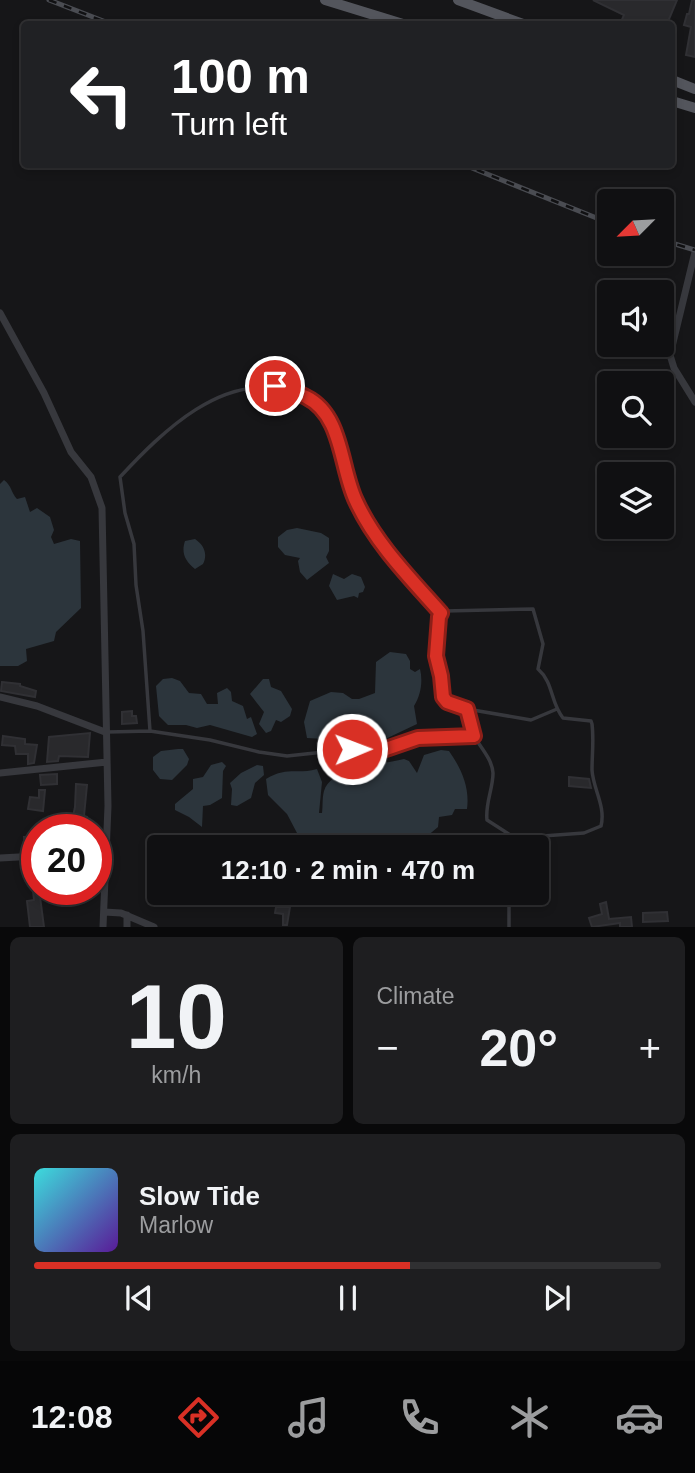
<!DOCTYPE html>
<meta charset="utf-8">
<style>
:root{--surface:#101012;--page:#1e1e20;--text:#f1f3f6;--muted:#9c9d9f;--line:#303032;--accent:#d93025}
body{margin:0;font-family:Helvetica,sans-serif;background:var(--page);color:var(--text);height:100vh;display:flex;flex-direction:column;font-size:26px;white-space:nowrap}
*{box-sizing:border-box;margin:0}
p{font-size:23px;color:var(--muted)}
.icon{flex:none;width:38px;height:38px;fill:none;stroke:currentColor;stroke-width:2;stroke-linecap:round;stroke-linejoin:round}
.map{position:relative;height:927px;overflow:hidden}
.sheet{display:flex;flex-direction:column;gap:10px;padding:10px;background:#09090a;flex:1}
.sheet>*{flex:none}
.top-card{position:absolute;left:21px;top:21px;width:654px;height:147px;border-radius:7px;box-shadow:0 4px 10px #0003,0 0 0 2px var(--line);background:#202124;color:#fff;overflow:hidden}
.needle{width:46px;rotate:246deg}
.buttons{position:absolute;left:597px;top:189px;display:grid;gap:14px}
.buttons a{display:grid;place-items:center;width:77px;height:77px;border-radius:7px;background:var(--surface);box-shadow:0 4px 10px #0003,0 0 0 2px var(--line);font-size:35px}
.speed{position:absolute;left:21px;top:814px;display:flex;gap:14px;font-size:35px;font-weight:700;text-align:center}
.speed>*{display:grid;place-content:center;width:91px;height:91px;border-radius:50%;background:var(--surface);box-shadow:0 4px 10px #0003,0 0 0 2px var(--line);line-height:1}
.speed .limit{border:10px solid #d22;background:#fff;color:#111}
.pin{position:absolute;display:grid;place-items:center;width:60px;height:60px;color:#fff;margin:-30px;border:4px solid #fff;border-radius:50%;box-shadow:0 2px 7px #0007}
.me{position:absolute;width:77px;margin:-38px;rotate:89deg;stroke-linejoin:round;filter:drop-shadow(0 0 5px #0008)}
.turn{display:flex;align-items:center;gap:24px;height:147px;padding:0 35px;font-size:32px}
.turn .icon{width:91px;height:91px;stroke-width:2.5}
.turn b{display:block;font-size:49px;line-height:60px}
.big{font-size:52px;font-weight:600;line-height:1.1}
.sheet .card{flex:1;display:flex;flex-direction:column;justify-content:center;gap:10px;min-width:0;padding:0 24px;border-radius:10px;background:var(--page)}
.sheet .dial{align-items:center;gap:0}
.dial b{font-size:91px;line-height:1}
.song{display:flex;align-items:center;gap:21px}
.cover{width:84px;height:84px;border-radius:10px;background:linear-gradient(135deg,hsl(180 70% 55%),hsl(270 70% 35%))}
.played{height:7px;border-radius:4px;background:linear-gradient(90deg,var(--accent) 60%,var(--line) 60%)}
.keys{display:flex;justify-content:space-around;direction:ltr}
.heat{display:flex;justify-content:space-between;align-items:center;font-size:38px;direction:ltr}
.sheet .tiles{flex:1;display:grid;gap:10px;grid-template-columns:1fr 1fr}
.card:last-child{grid-column:span 2}
.trip{position:absolute;left:147px;top:835px;width:402px;height:70px;border-radius:7px;background:var(--surface);box-shadow:0 4px 10px #0003,0 0 0 2px var(--line);font-weight:600;line-height:70px;text-align:center}
.tab-bar{display:flex;height:112px;justify-content:space-around;align-items:center;background:#060607;color:var(--muted)}
.tab-bar .icon{width:49px;height:49px}
.tab-bar .active{color:var(--accent)}
.tab-bar b{font-size:32px;color:var(--text)}
.map>svg:first-child{display:block}
.water{fill:#2c353c}
.building{fill:#29292c;stroke:#303034;stroke-width:2}
.lines{fill:none;stroke-linecap:round;stroke-linejoin:round}
.lane{stroke:#37383d;stroke-width:3.5}
.street{stroke:#37383d;stroke-width:7}
.primary{stroke:#53555c;stroke-width:10}
.rail-casing{stroke:#4a4c52;stroke-width:5}
.rail{stroke:#111113;stroke-width:2.5;stroke-dasharray:8;stroke-linecap:butt}
.route-casing{stroke:#8d1f18;stroke-width:18}
.route{stroke:#d93025;stroke-width:12}
</style>
<div class="map">
<svg width="695" height="927" viewBox="0 0 695 927">
<rect width="100%" height="100%" fill="#161618"/>
<path class="water" d="M4,480C12,486 11,493 17,499L25,497L30,512L37,508L50,517L54,530L51,537L54,544L71,539L80,541L81,608L56,632L54,641L26,649L27,661L18,666H0V484Z
M297,528L321,533L329,538V551L326,557L329,563L307,580L300,572L298,561L300,558L285,555L278,547V537L287,530Z
M195,539C204,545 208,554 203,564L195,569C185,561 181,553 185,541Z
M333,574L344,579L352,574L361,577L365,587L363,592L359,593L358,598L354,596L337,600L329,586Z
M390,652L406,654L410,661V669L415,672L420,669C423,681 421,695 414,706L417,724L379,742L307,738L304,722L310,701L331,692L343,693L352,699H359L375,693L376,662Z
M172,678L180,681L189,693L201,694L207,704H218L217,693L227,688L231,692L232,701L243,706L247,719L251,717L257,734L252,737L210,725L197,728L186,725H168L159,716L156,686L163,679Z
M263,679H269L271,687L281,691L292,709L290,716L281,722L276,720L271,731L266,733L259,724L264,712L250,694Z
M178,749H183L189,759L187,765L172,780L160,779L153,770V757L161,751Z
M441,750L449,751C461,768 470,787 467,809H455L452,815L439,817L438,827L414,847L406,841L403,847H359L353,841L342,840L339,847H323L319,841L311,838L298,847H288L285,840L291,834L297,833L287,814L268,795L266,779C288,766 297,775 317,769L322,782L319,813H322C323,806 322,798 324,791C332,766 382,765 404,759L409,761L417,773L424,755Z
M222,762L226,766L223,771L222,798L210,805L203,806L202,827L189,817L175,810V804L193,789V779L203,777L211,765Z
M257,765L263,766L264,775L255,783L251,798L237,806L231,805L232,789L230,783L241,773Z"/>
<path class="building" d="M593,0H677L667,24H620L624,15Z
M692,0H695V57L686,55L691,27L684,25L687,14H689Z
M2,682L20,684V686L36,691L35,697L1,691Z
M132,711V716H136L137,723L122,724V712Z
M90,733L88,757L59,756L58,761L47,762L49,737Z
M3,736L25,739V744L37,745L34,763L28,764V754H16L15,746L2,745Z
M57,774V784L41,785L40,775Z
M569,777L589,779L591,788L569,786Z
M76,784L87,785L84,816L87,817L84,830H70L75,807Z
M39,790H45L43,811L28,809L30,797L39,798Z
M24,837H34L35,850L25,851Z
M37,862V889H39L44,927H30L27,901L34,900L31,873L25,875V865L26,863Z
M606,902L609,919L631,917L632,927H620V923L592,927L589,918L602,914L600,904Z
M276,907H290L287,925H283V914L275,913Z
M667,912L668,921L643,922V913Z"/>
<g class="lines">
<path class="lane" d="M467,709L531,720L557,709
M150,731L143,631L136,585L134,544L125,513L120,477C162,432 224,370 291,392C306,396 320,405 329,418C343,439 344,481 357,504C379,544 411,579 441,613
M108,732L150,731L210,740L259,752L287,756L352,749L366,751L403,745L418,739L474,736C481,748 492,759 493,773C493,789 485,804 487,820L515,838V847
M474,736L467,709L447,702L443,697L441,675L436,656L439,617L445,611L533,609L543,644L538,669C554,683 550,702 563,718L591,721L592,724C594,740 592,754 592,770C593,789 606,806 601,826L584,833L515,838
M509,927V892"/>
<path class="street" d="M695,252L670,355L674,368L695,402
M0,313L44,393L71,452L91,477L102,508L108,806L103,927
M0,697L37,706L105,732
M0,773L107,762
M0,858L37,856
M104,912L121,913L154,927
M127,927V915"/>
<path class="primary" d="M325,0L403,24
M458,0L523,24
M672,80L695,89
M672,101L695,108"/>
<defs>
<path id="rail" d="M49,0L111,24
M462,164L609,223
M662,240L695,250"/>
</defs>
<use href="#rail" class="rail-casing"/>
<use href="#rail" class="rail"/>
</g>
<g class="lines">
<defs>
<path id="route" d="M275,386C285,390 297,392 306,397C343,415 340,468 356,501C375,543 411,579 441,613L439,617L436,656L441,676L443,697L447,702L467,709L474,736L418,738L386,749L366,751L352,749"/>
</defs>
<use href="#route" class="route-casing"/>
<use href="#route" class="route"/>
</g>
</svg>
<div class="buttons">
<a><svg class="needle" viewBox="-14 -14 28 28"><path d="M0-13l5 13h-10z" fill="#e53935"/><path d="M0 13l5-13h-10z" fill="#9c9d9f"/></svg></a>
<a><svg class="icon" aria-label="sound" viewBox="0 0 24 24"><path d="M4 9h4l5-4v14l-5-4H4zM17 9q2 3 0 6"/></svg></a>
<a><svg class="icon" aria-label="search" viewBox="0 0 24 24"><circle cx="10" cy="10" r="6"/><path d="M15 15l6 6"/></svg></a>
<a><svg class="icon" aria-label="layers" viewBox="0 0 24 24"><path d="M12 4l9 5-9 5-9-5zM3 14l9 5 9-5"/></svg></a>
</div>
<div class="speed"><div class="limit">20</div></div>
<div class="pin" style="left:275px;top:386px;background:#d93025"><svg class="icon" aria-label="arrive" viewBox="0 0 24 24"><path d="M6 21V4h12l-3 4 3 4H6"/></svg></div>
<svg class="me" style="left:352px;top:749px" viewBox="-20 -20 40 40"><circle r="17" fill="#d93025" stroke="#fff" stroke-width="3"/><path d="M0-11L8 9 0 5-8 9z" fill="#fff"/></svg>
<div class="trip">12:10 · 2 min · 470 m</div>
<div class="top-card">
<div class="turn"><svg class="icon" aria-label="left" viewBox="0 0 24 24"><path d="M17 20v-9H6M10 6l-5 5 5 5"/></svg><div><b>100 m</b>Turn left</div></div>
</div>
</div>
<section class="sheet">
<div class="tiles">
<div class="card dial"><b>10</b><p>km/h</p></div>
<div class="card"><p>Climate</p>
<div class="heat"><a>−</a><b class="big">20°</b><a>+</a></div>
</div>
<div class="card">
<div class="song"><i class="cover"></i><div><b>Slow Tide</b><p>Marlow</p></div></div>
<div class="played"></div>
<div class="keys"><svg class="icon" aria-label="previous" viewBox="0 0 24 24"><path d="M18 5L8 12l10 7zM5 5v14"/></svg><svg class="icon" aria-label="pause" viewBox="0 0 24 24"><path d="M8 5v14M16 5v14"/></svg><svg class="icon" aria-label="next" viewBox="0 0 24 24"><path d="M6 5l10 7-10 7zM19 5v14"/></svg></div>
</div>
</div>
</section>
<nav class="tab-bar">
<b>12:08</b>
<svg class="icon active" aria-label="directions" viewBox="0 0 24 24"><path d="M12 3l9 9-9 9-9-9zM9 14v-3h6M13 9l2 2-2 2"/></svg>
<svg class="icon" aria-label="music" viewBox="0 0 24 24"><path d="M9 18V5l10-2v13"/><circle cx="6" cy="18" r="3"/><circle cx="16" cy="16" r="3"/></svg>
<svg class="icon" aria-label="phone" viewBox="0 0 24 24"><path d="M5 4h4l2 5-3 2q2 4 5 5l2-3 5 2v4C11 20 4 13 5 4z"/></svg>
<svg class="icon" aria-label="climate" viewBox="0 0 24 24"><path d="M12 3v18M4 7l16 10M4 17L20 7"/></svg>
<svg class="icon" aria-label="car" viewBox="0 0 24 24"><path d="M5 17H2v-5l4-1 3-4h7l3 4 3 1v5h-3M9 17h6M6 11h13"/><circle cx="7" cy="17" r="2"/><circle cx="17" cy="17" r="2"/></svg>
</nav>
